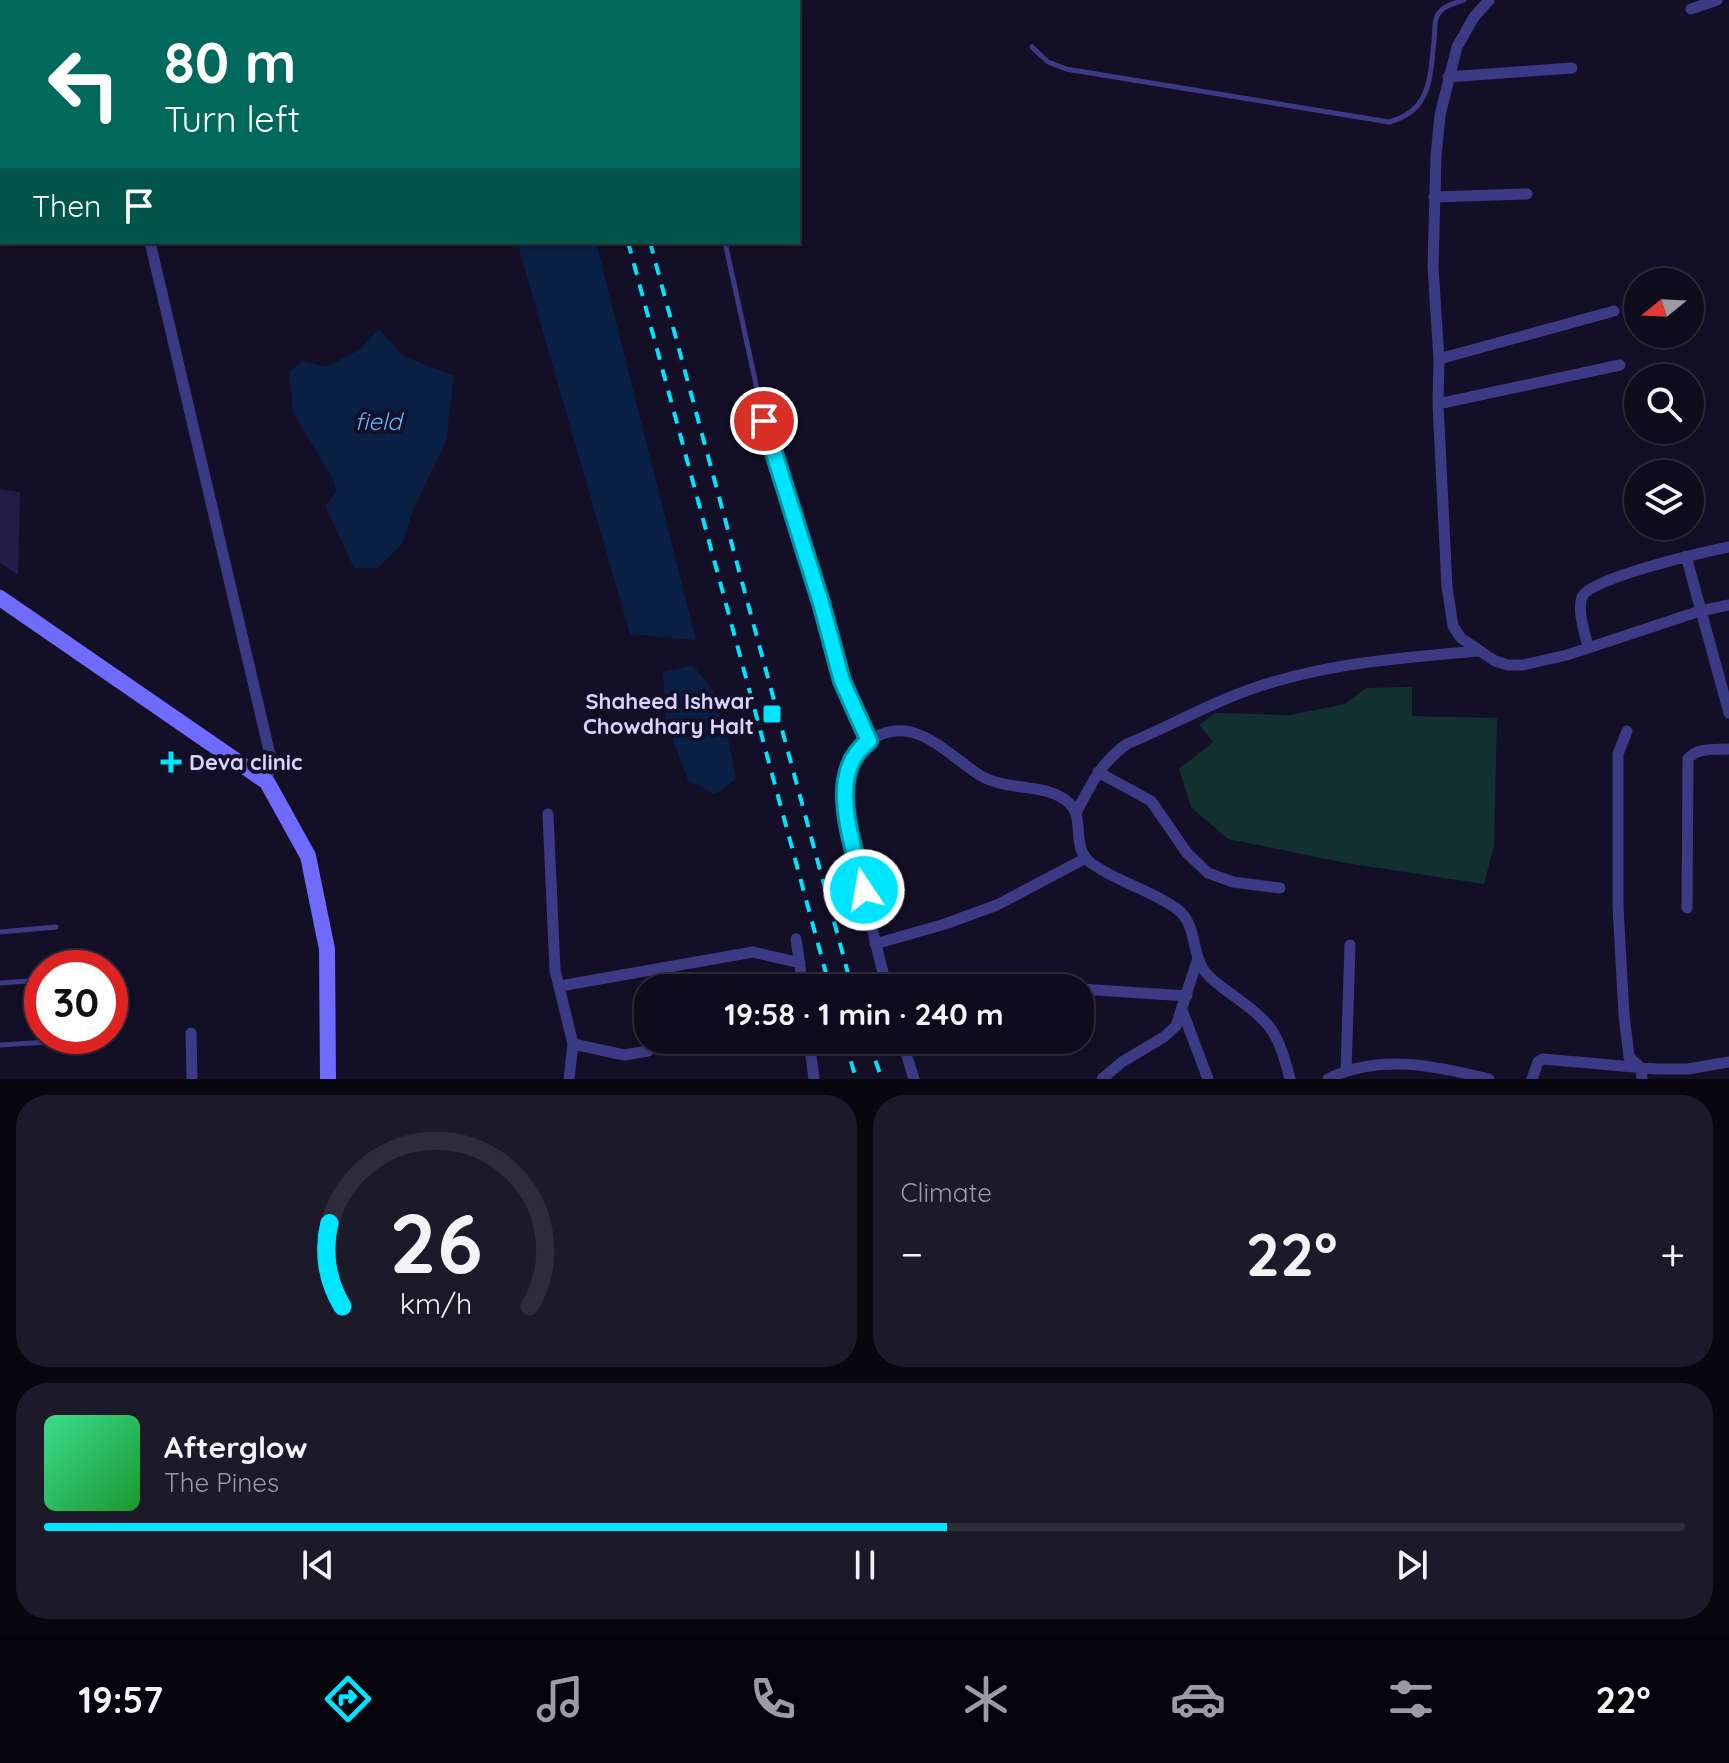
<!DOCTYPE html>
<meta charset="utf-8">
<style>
:root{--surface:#0e0b1c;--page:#1c1929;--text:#f1f3f6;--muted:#9b9ba3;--line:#2e2b3b;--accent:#00e5ff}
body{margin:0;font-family:Quicksand,sans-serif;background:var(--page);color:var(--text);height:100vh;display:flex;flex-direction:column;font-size:30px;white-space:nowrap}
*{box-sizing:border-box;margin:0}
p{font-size:26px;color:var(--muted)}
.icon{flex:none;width:44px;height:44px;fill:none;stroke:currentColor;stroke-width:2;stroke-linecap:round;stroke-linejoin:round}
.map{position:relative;height:1079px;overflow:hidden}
.sheet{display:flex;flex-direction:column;gap:16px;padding:16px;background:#08060f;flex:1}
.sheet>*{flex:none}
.top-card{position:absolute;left:0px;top:0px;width:800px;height:244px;box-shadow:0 4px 12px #0003,0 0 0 2px var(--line);background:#00695c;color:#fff;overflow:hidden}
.needle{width:52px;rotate:252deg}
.controls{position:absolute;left:1624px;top:268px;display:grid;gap:16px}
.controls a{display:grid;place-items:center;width:80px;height:80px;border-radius:50%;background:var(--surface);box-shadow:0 4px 12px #0003,0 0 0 2px var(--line);font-size:40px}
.speed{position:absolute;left:24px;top:950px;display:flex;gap:16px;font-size:40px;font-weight:700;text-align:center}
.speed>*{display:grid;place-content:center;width:104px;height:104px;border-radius:50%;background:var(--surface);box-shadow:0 4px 12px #0003,0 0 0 2px var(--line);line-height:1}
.speed .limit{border:12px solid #d22;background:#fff;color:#111}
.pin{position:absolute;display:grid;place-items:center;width:68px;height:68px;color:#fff;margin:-34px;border:4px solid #fff;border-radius:50%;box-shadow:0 2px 8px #0007}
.me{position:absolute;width:88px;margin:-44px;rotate:348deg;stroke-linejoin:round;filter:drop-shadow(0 0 6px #0008)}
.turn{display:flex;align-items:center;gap:28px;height:168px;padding:0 32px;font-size:36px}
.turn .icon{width:104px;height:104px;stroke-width:2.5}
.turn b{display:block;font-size:56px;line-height:68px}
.then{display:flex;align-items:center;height:76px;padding:0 32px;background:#0003;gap:16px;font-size:30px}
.big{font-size:60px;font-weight:800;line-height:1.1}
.sheet .card{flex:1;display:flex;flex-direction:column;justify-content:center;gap:12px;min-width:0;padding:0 28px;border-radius:32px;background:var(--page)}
.sheet .dial{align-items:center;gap:0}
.dial svg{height:208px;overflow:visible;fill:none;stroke:var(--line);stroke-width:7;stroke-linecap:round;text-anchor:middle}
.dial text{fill:var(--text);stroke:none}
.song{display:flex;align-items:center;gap:24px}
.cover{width:96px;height:96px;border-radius:12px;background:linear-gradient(135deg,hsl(150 70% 55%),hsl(130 70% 35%))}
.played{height:8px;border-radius:4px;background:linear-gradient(90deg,var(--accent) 55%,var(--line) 55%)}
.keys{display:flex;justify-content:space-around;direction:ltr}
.heat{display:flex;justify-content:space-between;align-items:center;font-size:44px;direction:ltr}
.sheet .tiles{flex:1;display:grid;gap:16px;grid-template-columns:1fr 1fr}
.card:last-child{grid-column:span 2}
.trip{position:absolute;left:634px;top:974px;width:460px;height:80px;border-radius:32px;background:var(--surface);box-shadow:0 4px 12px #0003,0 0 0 2px var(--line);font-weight:800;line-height:80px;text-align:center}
.tabs{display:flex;height:128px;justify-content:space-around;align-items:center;background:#06040b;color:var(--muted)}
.tabs .icon{width:56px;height:56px}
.tabs .current{color:var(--accent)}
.tabs b{font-size:36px;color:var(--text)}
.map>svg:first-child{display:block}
.green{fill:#12302f}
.water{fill:#0a1f44}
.building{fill:#241b47}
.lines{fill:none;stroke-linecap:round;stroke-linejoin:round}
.lane{stroke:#3d3a85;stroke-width:5}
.street{stroke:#3d3a85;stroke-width:11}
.secondary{stroke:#6f6bff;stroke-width:16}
.rail{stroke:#00e5ff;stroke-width:4;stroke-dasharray:12 10;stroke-linecap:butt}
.route-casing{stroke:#0095a6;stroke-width:20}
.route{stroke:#00e5ff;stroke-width:14}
.poi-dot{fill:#00e5ff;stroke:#130f26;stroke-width:3}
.labels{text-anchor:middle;stroke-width:8;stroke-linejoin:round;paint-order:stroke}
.poi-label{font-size:22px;font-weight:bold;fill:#d9d4ff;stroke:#130f26;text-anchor:end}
.water-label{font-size:24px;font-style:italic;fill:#62b6ff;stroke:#130f26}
</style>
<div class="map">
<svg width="1729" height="1079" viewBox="0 0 1729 1079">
<rect width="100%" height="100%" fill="#130f26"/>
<path class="green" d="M1412,687V716L1497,718L1494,846L1484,884L1346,863L1228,839L1191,807L1179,769L1213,742L1199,725L1215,713L1290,715L1345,704L1366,688Z"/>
<path class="water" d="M517,242H596L696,640L630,634Z
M379,329L403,356L454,376L446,441L413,510L402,544L378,568H354L325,506L337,491L332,477L293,413L289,372L302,361L326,367L359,350Z
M693,665L713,691L727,733L736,779L715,794L688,780L666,721L663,672Z"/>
<path class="building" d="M0,489L20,492L18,575L0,563Z"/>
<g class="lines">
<path class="lane" d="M651,0L652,2
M1032,47L1048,62L1066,69L1389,122C1431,111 1430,78 1434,41C1435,33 1434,23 1437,16C1442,6 1455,3 1464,0
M0,202H2
M725,242L764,421L821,603L842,681L869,740
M0,932L56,927
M0,983L42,980
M0,1045L50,1042"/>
<path class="street" d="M87,0L88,2
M1489,0L1474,17L1457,47L1440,115L1436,156L1433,267L1439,359L1438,404L1447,587L1453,626L1461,638L1495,661L1508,665H1523L1567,655L1700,611L1729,605
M1691,9L1717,0
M1448,77L1572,68
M1434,197L1527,194
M150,242L271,759L267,782
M1439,359L1614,311
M1438,404L1620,365
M1686,556L1729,713
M1588,647C1585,633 1577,611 1582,597C1589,578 1705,552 1729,547
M1627,731L1618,754V907L1624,1015L1629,1057L1641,1068L1642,1079
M1098,772L1151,801L1187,853L1208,873L1233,882L1280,888
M1076,813C1090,786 1101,762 1127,744C1175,724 1223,696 1273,682C1340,662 1410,657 1479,651
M548,814L555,970L573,1044L624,1055L648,1051
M1687,908L1688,759C1697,747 1715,750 1729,749
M796,939L803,988
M875,944L945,924L997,905L1086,858
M560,986L753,952L800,963
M887,988C875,943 865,898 856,852C851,831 843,808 845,786C847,753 876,725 911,732C935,738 958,761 978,774C1006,793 1045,781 1069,803C1086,819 1070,847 1091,863C1117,882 1151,890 1177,909C1197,924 1191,950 1203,969C1209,979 1221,986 1230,993C1271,1023 1277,1029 1290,1079
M1080,989L1187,996
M1182,1010L1208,1079
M191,1033L192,1079
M809,1040L814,1079
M902,1040L914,1079
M1346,1071L1350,945
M569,1079L573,1044
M1102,1079L1122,1062L1164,1037L1176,1026L1198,958
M1328,1079C1378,1053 1437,1066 1489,1079
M1532,1079L1538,1062L1543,1059L1657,1069H1688L1729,1062"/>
<path class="secondary" d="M0,598L267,782L308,856L327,949L328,1079"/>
<path class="rail" d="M563,0V2
M584,0L585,2
M628,242L830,988
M650,242L852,988
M845,1040L856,1079
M868,1040L882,1079"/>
</g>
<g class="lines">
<defs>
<path id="route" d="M764,421L821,603L842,681L869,741C824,773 854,845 864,890"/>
</defs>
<use href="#route" class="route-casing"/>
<use href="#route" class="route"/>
</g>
<g class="poi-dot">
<rect x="762" y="704" width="20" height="20" rx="4"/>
<path d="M167 750h8v8h8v8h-8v8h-8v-8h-8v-8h8z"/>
</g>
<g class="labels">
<g class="poi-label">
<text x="754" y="709">Shaheed Ishwar<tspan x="754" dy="25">Chowdhary Halt</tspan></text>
<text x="189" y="770" text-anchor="start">Deva clinic</text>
</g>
<g class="water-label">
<text x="378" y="430">field</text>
</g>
</g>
</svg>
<div class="controls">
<a><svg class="needle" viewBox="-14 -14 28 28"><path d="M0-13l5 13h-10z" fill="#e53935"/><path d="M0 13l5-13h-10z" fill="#9b9ba3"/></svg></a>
<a><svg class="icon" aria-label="search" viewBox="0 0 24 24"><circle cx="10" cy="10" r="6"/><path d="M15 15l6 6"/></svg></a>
<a><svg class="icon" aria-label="layers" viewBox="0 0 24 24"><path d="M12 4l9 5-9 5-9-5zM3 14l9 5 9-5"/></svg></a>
</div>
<div class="speed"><div class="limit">30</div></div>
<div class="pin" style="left:764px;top:421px;background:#d93025"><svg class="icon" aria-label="arrive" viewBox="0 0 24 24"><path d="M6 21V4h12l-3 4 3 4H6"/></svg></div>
<svg class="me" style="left:864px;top:890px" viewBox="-20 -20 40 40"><circle r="17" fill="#00e5ff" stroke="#fff" stroke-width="3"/><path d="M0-11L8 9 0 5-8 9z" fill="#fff"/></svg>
<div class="trip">19:58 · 1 min · 240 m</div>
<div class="top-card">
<div class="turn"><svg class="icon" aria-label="left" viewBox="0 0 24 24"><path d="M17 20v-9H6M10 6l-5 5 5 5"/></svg><div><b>80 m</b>Turn left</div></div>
<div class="then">Then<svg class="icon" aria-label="arrive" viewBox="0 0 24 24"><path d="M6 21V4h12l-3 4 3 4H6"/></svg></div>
</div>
</div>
<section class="sheet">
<div class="tiles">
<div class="card dial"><svg viewBox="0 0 100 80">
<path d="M14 69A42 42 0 1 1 86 69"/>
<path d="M14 69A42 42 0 0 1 9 37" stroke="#00e5ff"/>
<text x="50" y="56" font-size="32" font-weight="700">26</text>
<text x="50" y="72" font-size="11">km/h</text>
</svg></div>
<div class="card"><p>Climate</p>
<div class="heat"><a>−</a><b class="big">22°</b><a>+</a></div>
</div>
<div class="card">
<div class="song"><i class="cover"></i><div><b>Afterglow</b><p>The Pines</p></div></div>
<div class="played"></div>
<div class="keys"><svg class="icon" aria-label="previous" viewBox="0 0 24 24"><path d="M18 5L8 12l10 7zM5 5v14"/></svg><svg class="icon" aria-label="pause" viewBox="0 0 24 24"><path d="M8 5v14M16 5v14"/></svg><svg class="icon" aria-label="next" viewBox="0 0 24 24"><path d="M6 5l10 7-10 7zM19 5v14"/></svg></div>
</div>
</div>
</section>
<nav class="tabs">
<b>19:57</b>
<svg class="icon current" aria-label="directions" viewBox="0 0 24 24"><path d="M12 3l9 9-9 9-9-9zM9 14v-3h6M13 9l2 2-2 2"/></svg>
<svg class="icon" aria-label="music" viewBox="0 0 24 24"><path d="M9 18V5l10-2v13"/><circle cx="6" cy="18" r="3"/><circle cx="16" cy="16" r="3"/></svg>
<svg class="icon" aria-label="phone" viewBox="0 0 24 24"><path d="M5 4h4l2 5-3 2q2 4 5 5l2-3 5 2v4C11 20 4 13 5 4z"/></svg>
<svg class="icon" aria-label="climate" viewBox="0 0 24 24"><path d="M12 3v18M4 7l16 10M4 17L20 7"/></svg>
<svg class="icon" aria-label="car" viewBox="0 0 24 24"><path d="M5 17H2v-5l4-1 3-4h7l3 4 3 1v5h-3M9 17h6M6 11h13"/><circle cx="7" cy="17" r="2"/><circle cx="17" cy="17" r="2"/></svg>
<svg class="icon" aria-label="filters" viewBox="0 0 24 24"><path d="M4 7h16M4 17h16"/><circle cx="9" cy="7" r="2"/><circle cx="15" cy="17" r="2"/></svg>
<b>22°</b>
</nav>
